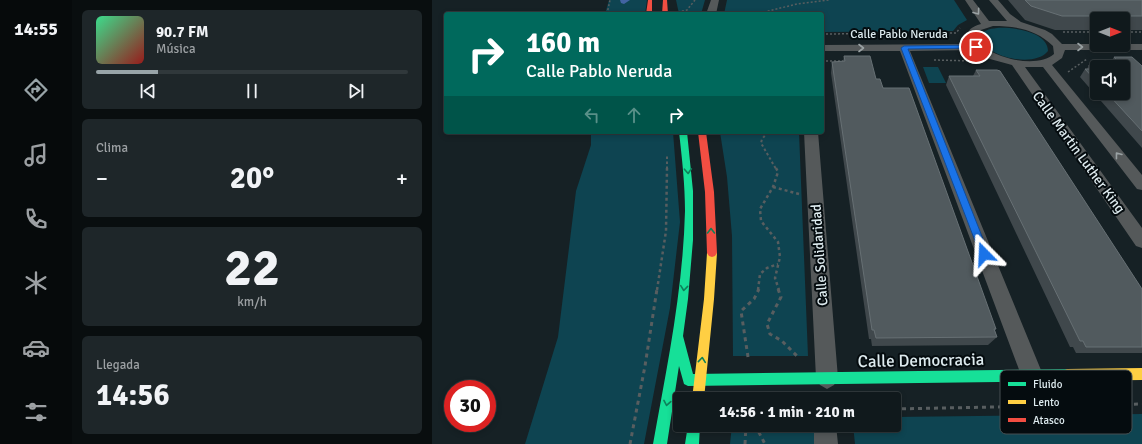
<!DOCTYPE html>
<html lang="es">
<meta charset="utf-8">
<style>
:root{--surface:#10191c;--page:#1e2629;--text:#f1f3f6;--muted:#9ca0a3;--line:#30383b;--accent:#98a4a8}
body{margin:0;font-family:Signika,sans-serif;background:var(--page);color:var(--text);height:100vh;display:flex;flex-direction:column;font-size:15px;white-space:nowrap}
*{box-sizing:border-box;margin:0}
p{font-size:13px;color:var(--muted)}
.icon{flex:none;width:22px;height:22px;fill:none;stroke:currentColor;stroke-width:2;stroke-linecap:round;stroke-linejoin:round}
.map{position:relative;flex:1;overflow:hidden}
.sheet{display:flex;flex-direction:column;gap:10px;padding:10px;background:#090e0f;width:360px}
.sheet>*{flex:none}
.guide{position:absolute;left:12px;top:12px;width:380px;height:122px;border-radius:4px;box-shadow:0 2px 6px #0003,0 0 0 1px var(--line);background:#00695c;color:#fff;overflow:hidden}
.needle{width:26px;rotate:90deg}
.buttons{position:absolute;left:658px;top:12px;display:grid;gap:8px}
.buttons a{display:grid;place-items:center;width:40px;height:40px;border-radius:4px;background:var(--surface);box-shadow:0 2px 6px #0003,0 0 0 1px var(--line);font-size:20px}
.speed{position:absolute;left:12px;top:380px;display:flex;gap:8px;font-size:20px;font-weight:700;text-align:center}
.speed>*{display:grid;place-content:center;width:52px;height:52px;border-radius:50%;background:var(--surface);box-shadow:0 2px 6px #0003,0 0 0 1px var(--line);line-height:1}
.speed .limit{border:6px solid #d22;background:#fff;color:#111}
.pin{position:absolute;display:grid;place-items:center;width:34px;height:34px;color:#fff;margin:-17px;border:2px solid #fff;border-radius:50%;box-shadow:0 1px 4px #0007}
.me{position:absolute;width:44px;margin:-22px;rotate:339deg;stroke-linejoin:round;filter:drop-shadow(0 0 3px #0008)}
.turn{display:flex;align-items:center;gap:14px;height:84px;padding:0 16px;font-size:18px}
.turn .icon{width:52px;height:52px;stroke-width:2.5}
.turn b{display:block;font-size:28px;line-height:34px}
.lanes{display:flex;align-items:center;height:38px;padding:0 16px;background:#0003;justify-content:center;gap:20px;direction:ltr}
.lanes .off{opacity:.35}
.big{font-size:30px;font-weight:700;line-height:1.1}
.sheet .card{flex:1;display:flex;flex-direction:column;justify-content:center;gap:6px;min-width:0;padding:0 14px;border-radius:6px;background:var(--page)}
.sheet .dial{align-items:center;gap:0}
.dial b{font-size:52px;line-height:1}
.song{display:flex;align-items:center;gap:12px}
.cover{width:48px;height:48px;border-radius:6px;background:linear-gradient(135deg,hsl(150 70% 55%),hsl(0 70% 35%))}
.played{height:4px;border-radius:2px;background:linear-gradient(90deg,var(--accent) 20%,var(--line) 20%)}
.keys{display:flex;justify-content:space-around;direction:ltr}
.heat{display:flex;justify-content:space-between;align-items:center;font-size:22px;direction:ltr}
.trip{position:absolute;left:241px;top:392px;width:228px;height:40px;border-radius:4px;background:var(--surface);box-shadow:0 2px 6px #0003,0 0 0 1px var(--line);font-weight:700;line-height:40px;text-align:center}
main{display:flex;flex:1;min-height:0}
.dock{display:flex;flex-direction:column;width:72px;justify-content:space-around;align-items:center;background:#060a0b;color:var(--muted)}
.dock .icon{width:28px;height:28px}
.dock .on{color:var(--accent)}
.dock b{font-size:18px;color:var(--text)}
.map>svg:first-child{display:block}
.green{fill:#0e4451}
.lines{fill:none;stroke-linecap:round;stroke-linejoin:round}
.canal{fill:#4263a2;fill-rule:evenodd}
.path-far3{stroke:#585e60;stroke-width:1.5;stroke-dasharray:2 2;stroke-linecap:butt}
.path-far2{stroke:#585e60;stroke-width:2;stroke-dasharray:2.5 2.5;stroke-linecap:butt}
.path-far1{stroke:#585e60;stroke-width:2.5;stroke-dasharray:3 3;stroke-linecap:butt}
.path{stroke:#585e60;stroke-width:3;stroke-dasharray:4 4;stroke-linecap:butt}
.lane{fill:#55595a;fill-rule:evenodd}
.street{fill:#55595a;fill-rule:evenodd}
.fast{fill:#16e098;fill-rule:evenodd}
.slow{fill:#ffcf43;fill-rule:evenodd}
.jam{fill:#f24e42;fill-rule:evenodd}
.wall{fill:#40484c;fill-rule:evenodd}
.building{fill:#515a5e;stroke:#677074}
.oneway{stroke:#9aa2a4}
.oneway2{stroke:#0e815a}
.route{fill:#1a73e8;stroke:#114b97}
.labels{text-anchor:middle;stroke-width:4;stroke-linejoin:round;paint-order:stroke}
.far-street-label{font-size:12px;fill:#deebef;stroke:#050c0f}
.street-label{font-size:14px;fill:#deebef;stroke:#050c0f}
.near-street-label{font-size:17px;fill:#deebef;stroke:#050c0f}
.key{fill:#050c0f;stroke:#464f52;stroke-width:1}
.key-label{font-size:11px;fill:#deebef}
</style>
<main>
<nav class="dock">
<b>14:55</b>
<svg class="icon on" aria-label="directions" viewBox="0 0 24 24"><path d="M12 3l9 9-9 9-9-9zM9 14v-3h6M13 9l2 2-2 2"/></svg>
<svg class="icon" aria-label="music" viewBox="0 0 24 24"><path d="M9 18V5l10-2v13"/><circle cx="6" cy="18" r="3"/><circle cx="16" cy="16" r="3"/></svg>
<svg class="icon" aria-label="phone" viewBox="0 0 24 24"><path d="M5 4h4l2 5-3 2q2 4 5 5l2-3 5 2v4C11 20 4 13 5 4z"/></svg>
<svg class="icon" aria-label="climate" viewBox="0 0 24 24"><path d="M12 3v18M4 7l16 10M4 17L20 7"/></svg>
<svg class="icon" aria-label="car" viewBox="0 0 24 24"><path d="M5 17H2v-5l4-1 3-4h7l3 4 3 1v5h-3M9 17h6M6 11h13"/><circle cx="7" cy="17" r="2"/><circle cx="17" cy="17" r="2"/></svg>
<svg class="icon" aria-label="filters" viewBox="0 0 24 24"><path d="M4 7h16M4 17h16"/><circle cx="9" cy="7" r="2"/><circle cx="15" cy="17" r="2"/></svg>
</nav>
<section class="sheet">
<div class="card">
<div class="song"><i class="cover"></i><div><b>90.7 FM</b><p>Música</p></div></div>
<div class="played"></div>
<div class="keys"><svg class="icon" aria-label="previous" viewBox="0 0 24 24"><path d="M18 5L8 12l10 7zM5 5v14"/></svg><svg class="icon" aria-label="pause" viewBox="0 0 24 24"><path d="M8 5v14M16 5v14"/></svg><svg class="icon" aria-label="next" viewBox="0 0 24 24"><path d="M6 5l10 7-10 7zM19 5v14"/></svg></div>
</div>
<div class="card"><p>Clima</p>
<div class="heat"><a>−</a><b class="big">20°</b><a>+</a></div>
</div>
<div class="card dial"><b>22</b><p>km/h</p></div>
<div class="card"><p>Llegada</p><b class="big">14:56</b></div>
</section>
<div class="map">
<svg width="710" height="444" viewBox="0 0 710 444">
<rect width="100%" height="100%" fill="#162125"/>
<path class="green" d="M177,0H215L213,14H173Z
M244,0H273L269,14H247Z
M295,0H522L535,20L526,25L521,31L390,32V14H292Z
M565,28C580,27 616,31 616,51C603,68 555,58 548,38C550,30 557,29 565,28Z
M491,67H506L514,83H497Z
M159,132H241L248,222L238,308L212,444H93L126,337L144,191L159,145Z
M288,132H367L376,356H301L300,236L295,177Z
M710,414V444H423L421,425H462V417Z
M300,425H384L385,444H298Z"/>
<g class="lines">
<path class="canal" d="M188,0H198L192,4L189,3Z"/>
<path class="path-far3" d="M246,12L255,10L263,0
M175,14L178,0
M324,14L365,4L397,0
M631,32H665
M699,32H710
M390,34L524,33L528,28
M502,60L541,61
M390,61H411
M636,72L655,59"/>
<path class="path-far2" d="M336,132L330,139L329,143L344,169
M235,169V156"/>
<path class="path-far1" d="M344,168L346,172L341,187L328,209L329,221L346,242L348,257L343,278L347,290
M341,187L367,194
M225,290L234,231L235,168
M326,290L328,274L335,268L346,264"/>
<path class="path" d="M346,289L349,297L335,324L338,334L350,341L365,356
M316,357L309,311L322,299L327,289
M462,409L710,404
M323,425L333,444
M198,444L213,366L225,289
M313,444L314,425"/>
<path class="lane" d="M691,36L694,37V39H691Z"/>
<path class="street" d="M279,0H287L284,14H274Z
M533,0H541L557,21H575L557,0H566L578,14L589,22L613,30L620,34L630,44H710V50H633L630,58L620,65L710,175V190L705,189L611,67H593L710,228V248L704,246L580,65L558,59L541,50L478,51L611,375L607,382L600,386L593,382L589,375L468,51H390V45L537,44L533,38C537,29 539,27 549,24ZM561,26C583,26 604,29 621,46L622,54C604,70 555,57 543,38L546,31Z
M372,132H386L406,378L402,385L395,389L388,385L384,378Z
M382,425H404L406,444H382Z"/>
<path class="fast" d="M247,132H255L261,191V240L256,299L251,336L261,374L635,369L639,371L641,375L639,379L635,381L256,386L252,384L247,366L235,444H221C235,367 251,290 253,211C253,185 250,158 247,132Z
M256,425H268L267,444H253Z"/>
<path class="slow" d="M280,249L283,250L285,253L282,299L272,399H260L272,299L275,253L277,250Z
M710,368V380L635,381L631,379L629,375L631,371L635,369Z"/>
<path class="jam" d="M216,0H220V14H214Z
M231,0H235L236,14H230Z
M266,132H274L282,192L285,253L283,256L280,257L277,256L275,253L273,192Z"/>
</g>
<path class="wall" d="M576,0H710V30H691V19H665V30H623L593,20Z
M412,56L444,79L451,88L564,329L563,330L565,337L556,345L440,346L439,339H437L399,73L400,62H411Z
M682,57L710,66V148L648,77L653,69H655L657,65H677ZM665,67L691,93H665Z
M544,70L710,289V353H644L641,347H638L514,85L517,76H541Z"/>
<path class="building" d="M593,0H710V16H630L599,6Z
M412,56H438L444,79H448L451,88H477L564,329H562L565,337L444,338L442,330H440L400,62L413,61Z
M682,57H700L710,66V131L675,93H691V67H665V82L653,69H658L657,65H689Z
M544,70H565L568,71L710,289V347H654L651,341H648L517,76H548Z"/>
<defs><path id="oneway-chevron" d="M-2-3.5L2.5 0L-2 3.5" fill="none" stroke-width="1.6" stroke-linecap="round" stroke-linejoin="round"/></defs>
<g class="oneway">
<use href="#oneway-chevron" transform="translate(545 12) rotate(54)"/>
<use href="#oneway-chevron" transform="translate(648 47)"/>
<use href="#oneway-chevron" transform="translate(429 48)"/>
<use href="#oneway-chevron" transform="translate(686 155) rotate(-128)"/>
</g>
<g class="oneway2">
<use href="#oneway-chevron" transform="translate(256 171) rotate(87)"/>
<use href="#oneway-chevron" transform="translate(279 231) rotate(-90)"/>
<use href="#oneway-chevron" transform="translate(252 288) rotate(96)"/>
<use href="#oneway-chevron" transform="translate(270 360) rotate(-84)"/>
<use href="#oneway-chevron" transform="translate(235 403) rotate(100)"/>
</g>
<path class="route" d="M544,45L546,46V48L476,49L557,254L556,257H549L548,254L469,48L472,46Z"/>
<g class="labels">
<g class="far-street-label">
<text x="467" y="38">Calle Pablo Neruda</text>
</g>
<g class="street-label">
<text transform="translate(647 152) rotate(54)" y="5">Calle Martin Luther King</text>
<text transform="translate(387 255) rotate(-94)" y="5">Calle Solidaridad</text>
</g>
<g class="near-street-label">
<text transform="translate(489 360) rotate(-1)" y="6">Calle Democracia</text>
</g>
</g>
<rect x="568" y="370" width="132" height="64" rx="6" class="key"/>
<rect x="576" y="382" width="18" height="4" fill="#16e098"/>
<rect x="576" y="400" width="18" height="4" fill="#ffcf43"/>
<rect x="576" y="418" width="18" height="4" fill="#f24e42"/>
<g class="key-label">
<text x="601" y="388">Fluido</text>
<text x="601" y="406">Lento</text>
<text x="601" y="424">Atasco</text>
</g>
</svg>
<div class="buttons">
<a><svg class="needle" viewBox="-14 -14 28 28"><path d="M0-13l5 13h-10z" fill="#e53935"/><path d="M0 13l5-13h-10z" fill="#9ca0a3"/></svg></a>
<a><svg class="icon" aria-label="sound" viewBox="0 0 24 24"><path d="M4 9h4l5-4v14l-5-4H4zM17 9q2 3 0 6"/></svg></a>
</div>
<div class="speed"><div class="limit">30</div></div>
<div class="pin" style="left:544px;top:47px;background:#d93025"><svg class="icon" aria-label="arrive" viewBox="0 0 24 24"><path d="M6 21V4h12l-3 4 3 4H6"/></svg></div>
<svg class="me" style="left:552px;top:254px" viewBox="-20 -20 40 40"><path d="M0-17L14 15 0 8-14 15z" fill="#1a73e8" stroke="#fff" stroke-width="4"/></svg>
<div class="trip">14:56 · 1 min · 210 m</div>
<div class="guide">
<div class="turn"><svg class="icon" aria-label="right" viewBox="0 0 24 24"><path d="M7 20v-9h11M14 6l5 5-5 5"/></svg><div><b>160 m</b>Calle Pablo Neruda</div></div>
<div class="lanes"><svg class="icon off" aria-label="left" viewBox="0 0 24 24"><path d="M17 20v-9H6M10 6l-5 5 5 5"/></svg><svg class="icon off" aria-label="ahead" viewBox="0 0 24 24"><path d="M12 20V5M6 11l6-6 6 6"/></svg><svg class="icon" aria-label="right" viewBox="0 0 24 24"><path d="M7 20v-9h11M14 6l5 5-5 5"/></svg></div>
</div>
</div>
</main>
